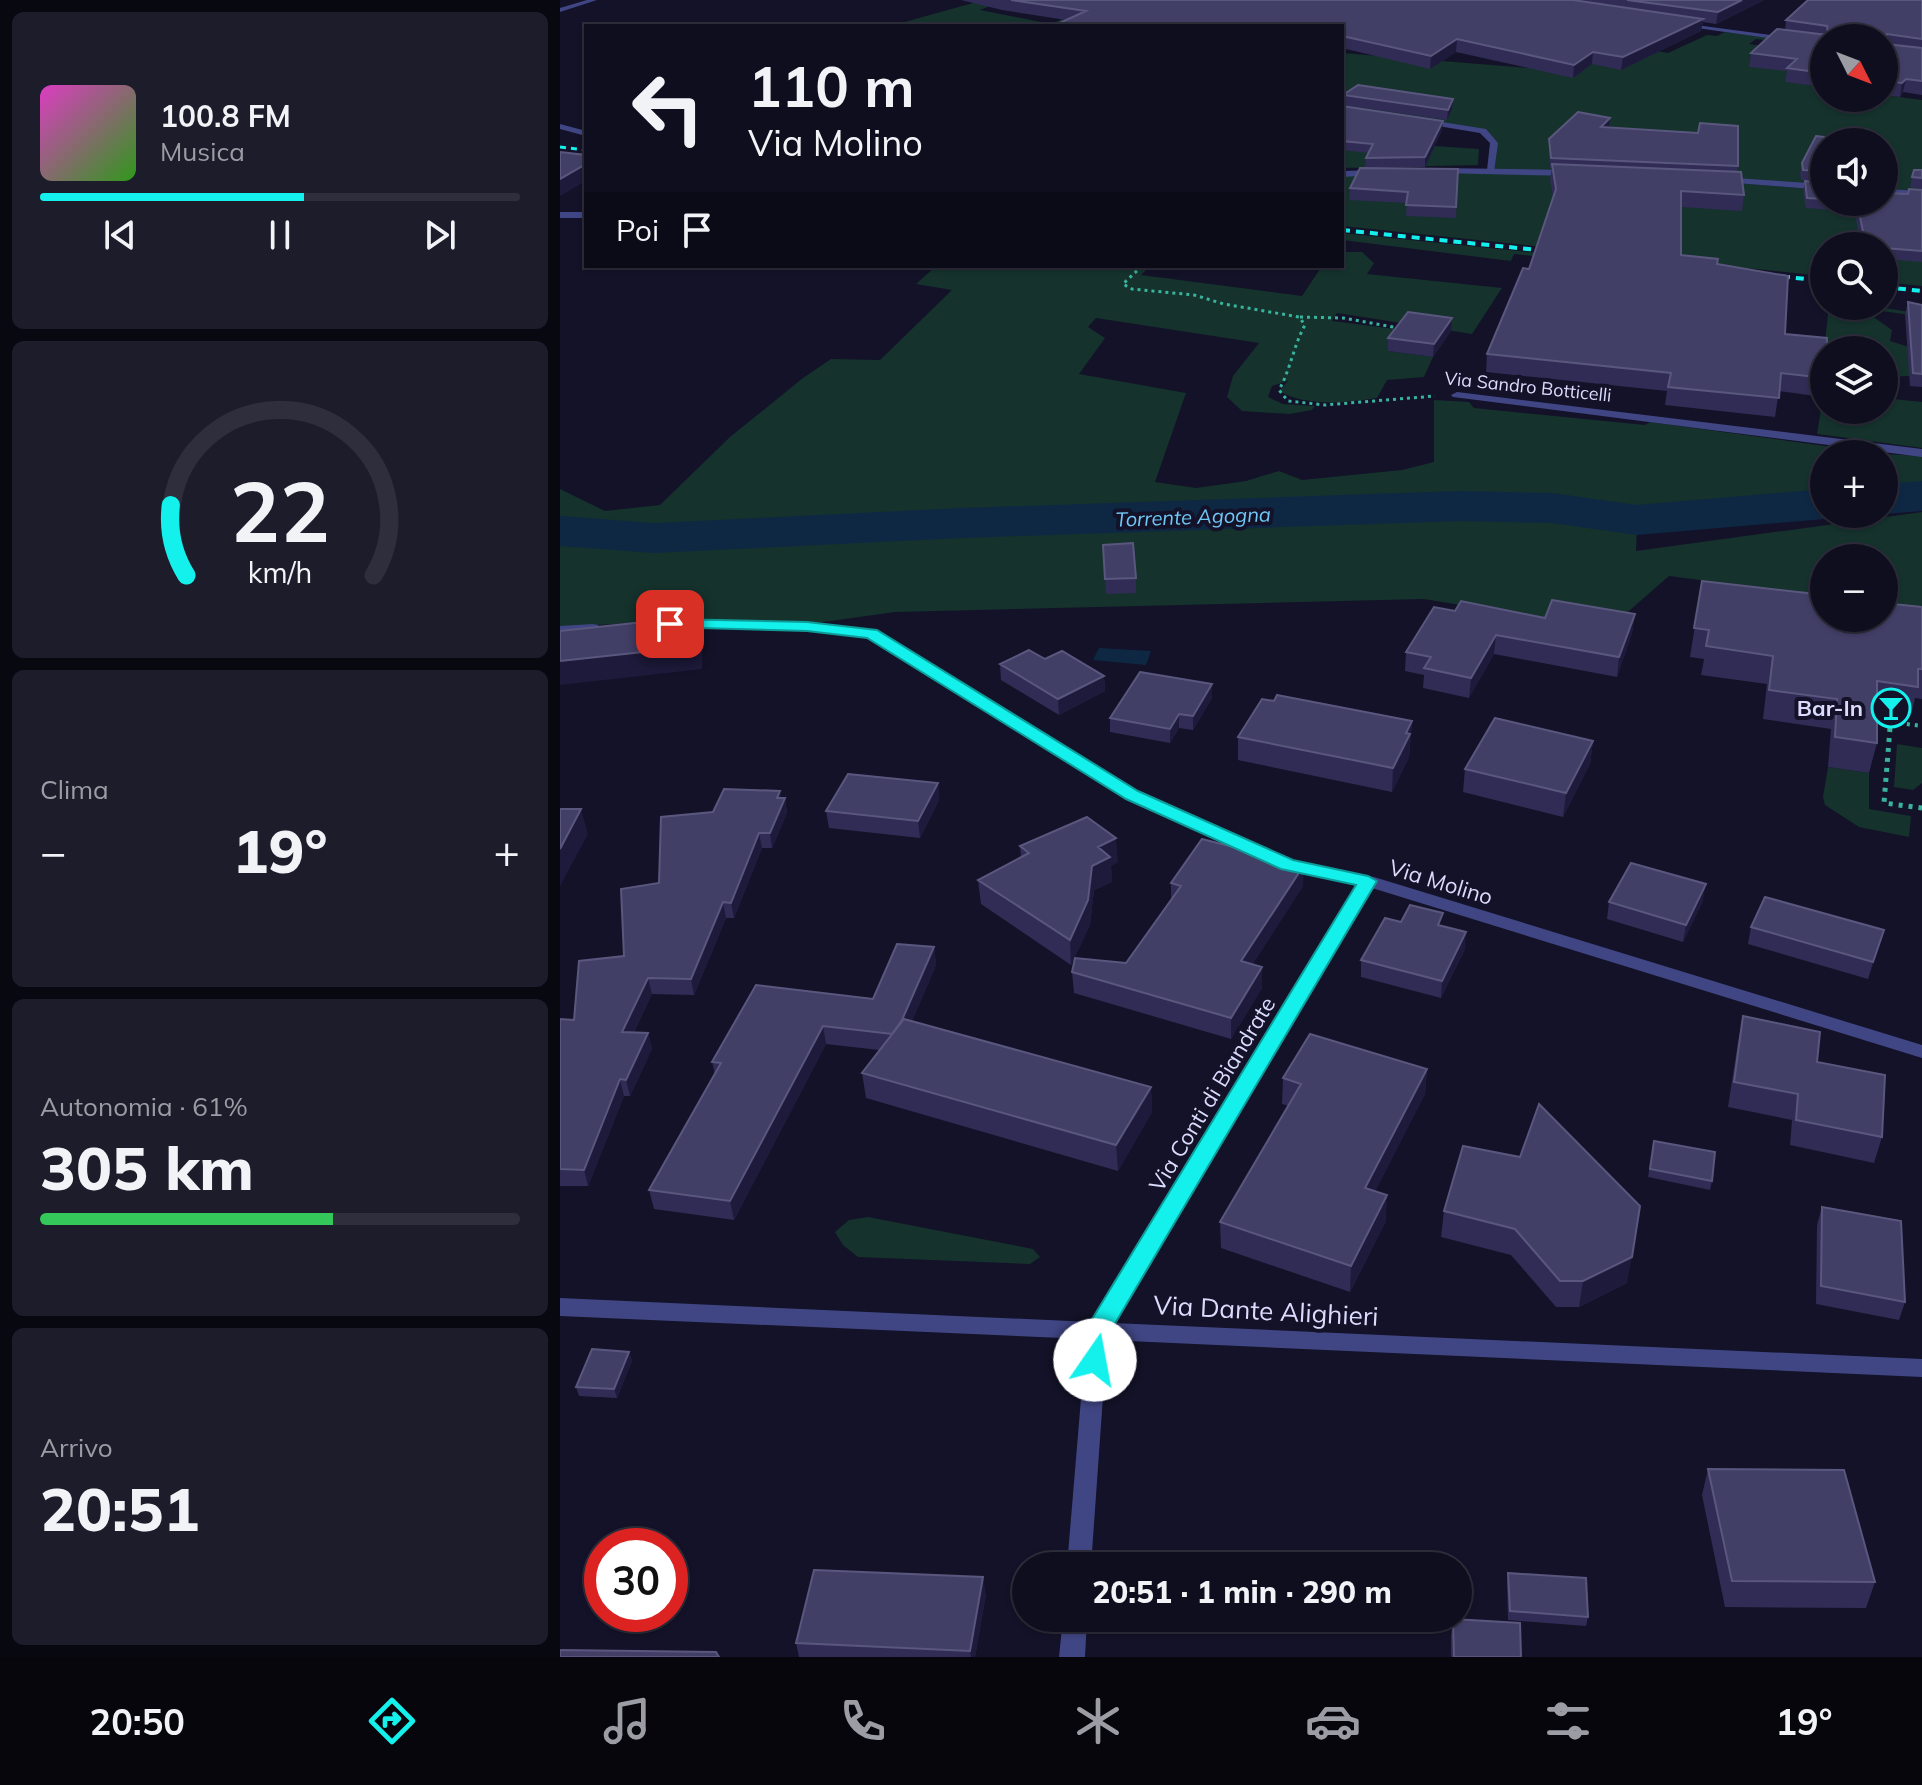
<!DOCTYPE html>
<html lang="it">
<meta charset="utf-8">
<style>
:root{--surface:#0e0e1e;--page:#1c1c2b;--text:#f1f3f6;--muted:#9b9ca4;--line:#2e2e3c;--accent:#14f0eb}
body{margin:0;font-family:Mulish,sans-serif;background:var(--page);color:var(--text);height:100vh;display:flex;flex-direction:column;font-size:30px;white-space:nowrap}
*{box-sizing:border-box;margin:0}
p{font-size:26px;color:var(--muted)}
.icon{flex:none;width:44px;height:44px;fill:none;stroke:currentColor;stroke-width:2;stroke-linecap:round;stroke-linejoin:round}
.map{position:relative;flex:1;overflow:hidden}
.side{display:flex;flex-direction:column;gap:12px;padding:12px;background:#080810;width:560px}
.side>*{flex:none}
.banner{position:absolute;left:24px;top:24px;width:760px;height:244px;border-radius:0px;box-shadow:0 2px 6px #0004,0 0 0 2px var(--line);background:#0e0e1e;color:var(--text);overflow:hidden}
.needle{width:52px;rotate:132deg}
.fabs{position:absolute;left:1250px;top:24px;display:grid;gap:16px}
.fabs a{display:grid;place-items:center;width:88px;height:88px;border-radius:50%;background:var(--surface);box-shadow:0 2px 6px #0004,0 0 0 2px var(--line);font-size:40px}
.speed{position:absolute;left:24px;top:1528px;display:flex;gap:16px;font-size:40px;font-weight:700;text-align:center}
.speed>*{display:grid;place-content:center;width:104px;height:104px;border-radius:50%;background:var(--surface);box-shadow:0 2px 6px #0004,0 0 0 2px var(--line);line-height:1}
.speed .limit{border:12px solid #d22;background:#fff;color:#111}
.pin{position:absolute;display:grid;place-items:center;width:68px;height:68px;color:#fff;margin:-34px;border-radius:16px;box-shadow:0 4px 12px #0006}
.me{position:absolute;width:88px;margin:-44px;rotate:12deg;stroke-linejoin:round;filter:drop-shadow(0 0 6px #0008)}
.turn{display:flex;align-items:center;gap:28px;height:168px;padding:0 32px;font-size:36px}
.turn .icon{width:104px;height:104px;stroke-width:2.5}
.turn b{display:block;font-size:56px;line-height:68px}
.then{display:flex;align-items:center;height:76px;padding:0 32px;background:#0003;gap:16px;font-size:30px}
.big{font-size:60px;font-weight:800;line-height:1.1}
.side .tile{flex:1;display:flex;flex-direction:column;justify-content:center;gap:12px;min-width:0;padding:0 28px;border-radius:12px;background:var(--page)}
.side .dial{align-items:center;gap:0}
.dial svg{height:208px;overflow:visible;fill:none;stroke:var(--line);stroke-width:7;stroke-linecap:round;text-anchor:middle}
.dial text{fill:var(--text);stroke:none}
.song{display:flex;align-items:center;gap:24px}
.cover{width:96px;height:96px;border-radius:12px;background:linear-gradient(135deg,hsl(310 70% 55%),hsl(110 70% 35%))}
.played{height:8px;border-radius:4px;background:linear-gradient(90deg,var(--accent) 55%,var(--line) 55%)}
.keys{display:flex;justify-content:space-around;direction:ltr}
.heat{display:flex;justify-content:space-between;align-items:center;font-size:44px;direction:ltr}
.charge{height:12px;border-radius:6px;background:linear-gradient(90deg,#34c759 61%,var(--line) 0)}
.trip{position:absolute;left:452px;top:1552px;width:460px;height:80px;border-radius:40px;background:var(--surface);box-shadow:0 2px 6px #0004,0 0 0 2px var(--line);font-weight:800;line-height:80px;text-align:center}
.tab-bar{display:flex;height:128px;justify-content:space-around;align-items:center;background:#06060c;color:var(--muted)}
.tab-bar .icon{width:56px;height:56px}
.tab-bar .on{color:var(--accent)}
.tab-bar b{font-size:36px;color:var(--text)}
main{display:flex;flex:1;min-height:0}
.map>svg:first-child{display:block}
.green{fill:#15322d;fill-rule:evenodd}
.water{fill:#0e2844}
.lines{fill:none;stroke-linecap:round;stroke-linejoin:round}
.river{fill:#0e2844;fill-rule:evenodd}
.path-far2{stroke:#38b39d;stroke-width:3;stroke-dasharray:3 4;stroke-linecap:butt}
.path-far1{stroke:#38b39d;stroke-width:4;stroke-dasharray:3 5;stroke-linecap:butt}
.path{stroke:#38b39d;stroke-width:5;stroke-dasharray:4 6;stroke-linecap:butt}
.minor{fill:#404684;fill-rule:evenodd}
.tertiary{fill:#404684;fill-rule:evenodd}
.rail-far1{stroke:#14f0eb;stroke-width:3;stroke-dasharray:6 5;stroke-linecap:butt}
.rail{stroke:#14f0eb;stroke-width:4;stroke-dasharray:8 6;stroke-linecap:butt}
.wall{fill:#302c55}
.shaded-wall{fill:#1d1a3b}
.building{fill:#423f67;stroke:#5a577e;stroke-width:2}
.route{fill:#14f0eb;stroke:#0d9c99;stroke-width:2}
.labels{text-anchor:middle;stroke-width:8;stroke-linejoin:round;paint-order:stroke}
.far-street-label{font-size:18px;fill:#dbdbfd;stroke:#131228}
.far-water-label{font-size:20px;font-style:italic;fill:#70c8f6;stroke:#131228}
.poi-label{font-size:22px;font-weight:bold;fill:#dbdbfd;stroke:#131228;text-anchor:end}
.street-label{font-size:22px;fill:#dbdbfd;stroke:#131228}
.near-street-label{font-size:26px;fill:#dbdbfd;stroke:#131228}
</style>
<main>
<section class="side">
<div class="tile">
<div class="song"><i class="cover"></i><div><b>100.8 FM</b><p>Musica</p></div></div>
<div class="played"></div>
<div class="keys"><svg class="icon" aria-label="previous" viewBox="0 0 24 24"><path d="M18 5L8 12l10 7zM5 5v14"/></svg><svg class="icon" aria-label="pause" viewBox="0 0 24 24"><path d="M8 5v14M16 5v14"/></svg><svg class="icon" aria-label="next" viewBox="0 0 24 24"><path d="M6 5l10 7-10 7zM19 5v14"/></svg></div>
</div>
<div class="tile dial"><svg viewBox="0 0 100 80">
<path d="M14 69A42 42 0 1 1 86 69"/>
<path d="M14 69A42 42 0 0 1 8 42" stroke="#14f0eb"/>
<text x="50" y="56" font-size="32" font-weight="700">22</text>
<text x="50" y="72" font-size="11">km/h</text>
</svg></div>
<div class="tile"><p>Clima</p>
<div class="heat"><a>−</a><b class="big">19°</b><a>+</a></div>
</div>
<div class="tile"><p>Autonomia · 61%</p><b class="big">305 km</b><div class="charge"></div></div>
<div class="tile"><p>Arrivo</p><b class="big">20:51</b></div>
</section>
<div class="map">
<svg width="1362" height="1657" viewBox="0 0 1362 1657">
<rect width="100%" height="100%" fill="#131228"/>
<path class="green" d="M424,0C463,0 504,7 540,3C551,2 560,8 571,3L621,19L605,26H330ZM446,0L478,5L461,12L471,14L489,7L517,12L491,24L420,10Z
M1165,32L1264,45V48L1196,39L1189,44L1209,47L1234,72L1264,87V98H1324V95L1362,100V194L1324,192V142H1264V187L931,170L934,143L923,131L782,110V53L969,68L1038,40L1108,53L1147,35L1157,36Z
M782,130L869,156L875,146L919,149L918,165L782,168Z
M914,173L1142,180L1264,190V202H1324L1362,198V286L1324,282V246H1264V276L782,226V176Z
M782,233L1027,258L1028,262L954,254L951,261L782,240Z
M782,252H802L814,263L807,274L942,288L912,334L777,313L772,321L843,330L828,351L873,357L864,377L827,380L817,398C785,403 748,407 719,391L728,381L712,386L708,397L723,404L755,406L752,410L730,414L682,411L667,397L673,376L699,343L536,318L528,327L545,338L519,374L626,393L595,482L636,488L686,481L719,471L742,480L842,470L874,462V400L909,402L914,408L1085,425L1090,422L1323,454H1264V502L1076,517L992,507L901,505L401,521L93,536L0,529V489L45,511L100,505L170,437L243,378L271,359L320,360L392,290L356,284L376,266H590L581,275L742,296L762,266H782Z
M1269,306H1312L1362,314V329L1346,327L1351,315L1307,309L1308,313L1332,330L1330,341L1362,351L1350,376L1324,377V350H1264Z
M1264,390V410H1324V398L1362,402V448L1257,434Z
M1324,454L1362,456V494L1324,497Z
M901,509L991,511L1077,523L1076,551L1362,512V608L1324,603V558H1264V596L1109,576L1062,617L1054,630L864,599L335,612L249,624L111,621L0,627V534L92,541Z
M1337,744L1362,748V783L1353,790L1334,787Z
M1268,767L1309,773V809L1351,816L1349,837L1299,827L1265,805L1263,797Z
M308,1217L473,1249L480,1257L470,1264L298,1257L283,1245L275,1232L289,1220Z"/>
<path class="water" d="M539,648L591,651L586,665L533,660Z"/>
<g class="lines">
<path class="river" d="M1362,481V511L1324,514V484Z
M1264,489V514H1281L1264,519L1077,535L992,523L901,521L402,538L94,553L0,546V516L94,523L402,508L901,491L992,493L1077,505Z"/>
<path class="path-far2" d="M582,266L563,284L572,289L634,295L664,304L739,317L745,325C733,347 731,368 719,390L728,401L765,405L875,396
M740,317L783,318L839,328"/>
<path class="path-far1" d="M1331,722L1362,726
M1330,730L1331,713"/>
<path class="path" d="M1330,728L1324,803L1362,808"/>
<path class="minor" d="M27,0H37L0,12V8Z
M1121,23L1264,42V46L1123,26Z
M863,119L926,129L938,143L934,172L927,170L930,143L920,133L860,123Z
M0,212H26V218H0Z
M897,392L1362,449V457L893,397L891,395Z
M121,620L247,622L316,630L578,792L732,861L814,877L1362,1045V1058L812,888L553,1323L1362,1359V1377L547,1340L531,1566H507L526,1339L0,1316V1298L531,1322L798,884L722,869L566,798L307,637L247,630L116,627L114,624L116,621Z
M33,624L38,625L40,628L38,631L0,634V626Z
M503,1618H527L525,1657H499Z"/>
<path class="tertiary" d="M0,124L26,131V136L0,129Z
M880,168L1012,170L1016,173L1012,176L877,173L876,171Z
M819,170L820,172L816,175L782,177V171Z
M1160,177L1264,184V190L1163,182L1159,179Z
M1324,189L1362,191V197L1324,195Z"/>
<path class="rail-far1" d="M0,147L26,150"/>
<path class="rail" d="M782,230L997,252
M1208,275L1264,281
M1324,287L1362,291"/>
</g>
<path class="wall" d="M401,0H1204L1156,24L1143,22L1141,31L1061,70L1032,64L1013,78L896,52L870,69L782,48V26L506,20L442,10Z
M1362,0V95L1343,92L1340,97L1324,95V38H1264V87L1225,82L1227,71L1189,67L1191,53L1225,30L1226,20Z
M783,95L893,99L892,109L887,120L783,105Z
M782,106L882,130L865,167L805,168L806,158L808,153L782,150Z
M1050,118L1049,128L1178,166L1177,172L1184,195L1182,211L1121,207V255L1157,264L1225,334L1264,350V390L1263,397L1219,391L1215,417L1105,405L1107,391L926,372L927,354L969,269L993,197L990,179L992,168H990L989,139Z
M1264,142V181L1241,180L1240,173L1242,163Z
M898,169L896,218L846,216L847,203L789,200L790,188Z
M1354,170H1362V189L1350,187Z
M1245,181L1264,183V202H1289L1287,211L1246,208L1243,192Z
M1362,190V262L1324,259V246H1301L1293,202H1324Z
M1348,302L1362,305V387L1350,386L1345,314Z
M891,331L873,357L828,351V338Z
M543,545L576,578V593L546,594Z
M1142,581L1362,607V699L1355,698L1351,716L1317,711V743L1309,773L1268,767L1271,729L1203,719L1207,684L1141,675L1144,659L1130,657Z
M895,611L985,618L1075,614L1072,633L1057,677L934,654L909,698L863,688L864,675L845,671L846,652Z
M485,659L544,676L545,691L499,715L441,680L440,664Z
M652,684V698L633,730L619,728L610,743L550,732V718Z
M852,721L849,757L832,792L678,760V737Z
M1033,741L1030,764L1003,817L903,792L905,769Z
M378,783L379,800L360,838L269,828L266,811Z
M221,798H225L227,813L212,848H202L174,918H166L134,995L92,994L74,1032L88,1033L92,1049L70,1096H64L28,1186H0V1019L14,1020L64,956L153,812Z
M460,846L558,862L551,866L552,882L534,890L530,925L511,965L421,904L418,880L461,857Z
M611,883L743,886L692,965L702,988L671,1039L514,993L512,972L566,963L611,900Z
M1143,901L1123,942L1047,919L1049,902Z
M841,922L882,926L905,949L881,998L801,977V960Z
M1191,927L1324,930L1308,979L1188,944Z
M374,947L376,965L352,1021L591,1087L592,1112L558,1171L306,1098L302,1073L319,1050L266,1044L174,1220L94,1209L89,1190L155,1074L152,1062L313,999Z
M1183,1016L1257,1062L1322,1137L1314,1163L1230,1145L1232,1120L1168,1107L1178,1042Z
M867,1069L865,1094L815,1191L826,1221L790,1292L661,1248L660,1222L729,1106L722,1104L723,1078Z
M1094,1141L1152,1181L1150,1190L1088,1177Z
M903,1146L1067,1283L1019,1307H996L951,1255L881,1237L884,1211Z
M1262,1207L1345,1302L1339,1320L1256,1304L1257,1225Z
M69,1352L72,1361L57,1398L19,1396L16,1387Z
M1148,1469L1315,1582L1306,1608L1165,1607L1142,1495Z
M948,1573L1028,1617L1026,1626L948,1620L947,1582Z
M426,1594L415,1657H239L236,1643Z
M893,1619L961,1657H891V1636Z"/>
<path class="shaded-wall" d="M1182,0H1204L1156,24L1158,12Z
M1143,19L1141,31L1061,70L1063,57Z
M897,39L896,52L870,69L871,56Z
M1033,52L1032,64L1013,78L1014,65Z
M1346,79L1343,92L1340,97L1342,83Z
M893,99L892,109L887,120L888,110Z
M1050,118L1049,128L1041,127Z
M883,121L882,130L865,167V157Z
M26,164V181L0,196V179Z
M892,318L891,331L873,357L874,344Z
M1075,614L1072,633L1057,677L1059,657Z
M139,616L143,639L142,669L0,685V661Z
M936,635L934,654L909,698L911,678Z
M544,676L545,691L499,715L498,699Z
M652,684V698L633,730V716Z
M619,714V728L610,743V729Z
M852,721L849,757L832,792L833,768L846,733Z
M1033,741L1030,764L1003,817L1006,793Z
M378,783L379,800L360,838L358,821Z
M220,791L222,804L225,798L227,813L212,848L210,833L217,798Z
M21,809L28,834L0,886V849Z
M199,833L202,848L174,918L171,903Z
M556,838L558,862L551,866L552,882L534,890L530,925L511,965L510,940L538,847Z
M744,865L743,886L681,982V961Z
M1146,884L1143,901L1123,942L1126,925Z
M163,902L166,918L134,995L131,979Z
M1324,930L1319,947L1308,979L1313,962Z
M906,932L905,949L881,998L882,981Z
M374,947L376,965L339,1052L336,1034Z
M702,967V988L671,1039V1018Z
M88,978L92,994L66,1048L62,1032Z
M263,1026L266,1044L174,1220L170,1201Z
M88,1033L92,1049L70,1096L66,1080Z
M867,1069L865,1094L804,1214L805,1188Z
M60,1079L64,1096L28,1186L24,1170Z
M591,1087L592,1112L558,1171L556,1145Z
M827,1195L826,1221L790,1292L791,1266Z
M1072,1257L1067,1283L1019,1307L1023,1281Z
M69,1352L72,1361L57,1398L54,1389Z
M423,1577L426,1594L415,1657H411L410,1651Z"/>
<path class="building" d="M451,0H1013L1143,19L1063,57L1033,52L1014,65L897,39L871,56L782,36V26H493L526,11Z
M1067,0H1182L1158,12Z
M1248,0H1362V39L1327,34L1324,38H1264V73L1227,68L1237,59L1191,53L1217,29L1268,35L1267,26L1226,20Z
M1324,38L1326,44L1362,48V81L1346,79L1342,83L1324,81Z
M798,85L893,99L888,110L783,95Z
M782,106L883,121L865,157L806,158L813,144L782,141Z
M1018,112L1050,118L1041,127L1138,133L1140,123L1178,126V166L991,158L989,139Z
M1256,136L1296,141V142H1264V171L1243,170L1242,163Z
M0,152L26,155V164L0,179Z
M992,164L1181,172L1184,195L1121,191V255L1158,259L1157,264L1228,276L1225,334L1267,338V350H1264V378L1221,373L1219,398L1108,387L1111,373L927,354L963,268L969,269L996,189Z
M800,168L898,169L896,207L846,205L848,192L790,188Z
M1354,170H1362V178L1352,177Z
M1245,181L1264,183V199L1247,198Z
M1349,189L1362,190V251L1324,248V246H1306L1297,202H1324V193L1348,194Z
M1348,302L1362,305V374L1353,373Z
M848,312L892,318L874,344L828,338Z
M573,543L576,578L545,579L543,545Z
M1142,581L1264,595V618H1324V603L1362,607V669H1358V687L1317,681V743L1275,737L1277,699L1209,690L1213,656L1146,646L1149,630L1134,628Z
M992,600L1075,614L1059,657L936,635L911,678L864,668L871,657L846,652L874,607L895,611L901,601L985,618Z
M139,616L138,646L0,661V631Z
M469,650L485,659L502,651L544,676L498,699L440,664Z
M580,672L652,684L633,716L619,714L610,729L550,718Z
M717,695L852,721L846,733L850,734L833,768L678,737L702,699L714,701Z
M935,718L1033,741L1006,793L905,769Z
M288,774L378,783L358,821L266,811Z
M164,789L220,791L217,798H225L210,833H199L171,903L163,902L131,979L88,978L62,1032L88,1033L66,1080L60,1079L24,1170L0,1169V1019L14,1020L19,961L64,956L61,889L99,883L101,817L153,812Z
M0,809H21L0,849Z
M527,817L556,838L538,847L550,857L532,866L528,900L510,940L418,880L469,853L460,846Z
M642,839L744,865L681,961L702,967L671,1018L512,972L515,958L566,963L621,886L611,883Z
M1071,863L1146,884L1126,925L1049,902Z
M1205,897L1324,930L1313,962L1191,927Z
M850,905L883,913L878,925L906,932L882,981L801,960L825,918L841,922Z
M337,944L374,947L342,1020L332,1034L263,1026L170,1201L89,1190L161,1063L152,1062L196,985L313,999Z
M1183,1016L1260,1032L1257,1062L1325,1075L1322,1137L1236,1120L1238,1094L1174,1082Z
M344,1019L591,1087L556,1145L302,1073Z
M750,1034L867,1069L805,1188L827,1195L791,1266L660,1222L741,1084L723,1078Z
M979,1104L1080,1206L1072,1257L1023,1281H1000L955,1229L884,1211L903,1146L960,1157Z
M1094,1141L1155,1152L1152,1181L1090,1169Z
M1262,1207L1341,1221L1345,1302L1261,1286Z
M32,1349L69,1352L54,1389L16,1387Z
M1148,1469L1284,1470L1315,1582L1172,1581Z
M254,1570L423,1577L410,1651L236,1643Z
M948,1573L1026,1578L1028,1617L950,1611Z
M893,1619L960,1623L961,1657H894Z
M0,1650L156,1652L159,1657H0Z"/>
<path class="route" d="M110,619L247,622L317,630L578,791L733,860L808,876L817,881L550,1332L547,1360L544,1368L535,1371L526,1368L523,1360L529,1324L796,885L721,869L566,799L307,638L247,631L104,627L102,624Z"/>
<defs>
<symbol id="bar-ring" viewBox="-11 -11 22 22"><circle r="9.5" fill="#131228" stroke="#14f0eb" stroke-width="1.5"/><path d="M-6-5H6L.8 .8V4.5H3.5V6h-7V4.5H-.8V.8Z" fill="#14f0eb"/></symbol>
</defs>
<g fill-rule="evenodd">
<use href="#bar-ring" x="1309" y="686" width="44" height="44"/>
</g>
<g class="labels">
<g class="far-street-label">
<text transform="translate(968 387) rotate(6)" y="6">Via Sandro Botticelli</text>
</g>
<g class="far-water-label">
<text transform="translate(633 517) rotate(-2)" y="7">Torrente Agogna</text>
</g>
<g class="poi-label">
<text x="1303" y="716">Bar-In</text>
</g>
<g class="street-label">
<text transform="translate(881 882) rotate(17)" y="8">Via Molino</text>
<text transform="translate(652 1094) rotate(-59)" y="8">Via Conti di Biandrate</text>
</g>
<g class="near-street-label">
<text transform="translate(706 1311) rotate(3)" y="9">Via Dante Alighieri</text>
</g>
</g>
</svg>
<div class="fabs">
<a><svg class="needle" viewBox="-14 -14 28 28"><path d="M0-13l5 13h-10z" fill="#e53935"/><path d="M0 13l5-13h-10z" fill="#9b9ca4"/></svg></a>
<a><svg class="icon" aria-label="sound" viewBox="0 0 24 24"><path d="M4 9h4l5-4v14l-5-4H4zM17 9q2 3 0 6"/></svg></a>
<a><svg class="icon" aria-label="search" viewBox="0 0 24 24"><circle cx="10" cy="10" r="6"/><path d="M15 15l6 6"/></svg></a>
<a><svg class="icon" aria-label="layers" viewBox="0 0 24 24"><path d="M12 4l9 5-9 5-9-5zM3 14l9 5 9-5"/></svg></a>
<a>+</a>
<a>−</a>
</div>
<div class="speed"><div class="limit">30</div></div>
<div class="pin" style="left:110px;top:624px;background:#d93025"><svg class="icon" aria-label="arrive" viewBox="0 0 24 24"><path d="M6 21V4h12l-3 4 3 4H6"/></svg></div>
<svg class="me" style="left:535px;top:1360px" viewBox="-20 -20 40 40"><circle r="19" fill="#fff"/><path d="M0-13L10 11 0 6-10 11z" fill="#14f0eb"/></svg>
<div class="trip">20:51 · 1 min · 290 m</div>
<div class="banner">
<div class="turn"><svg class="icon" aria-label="left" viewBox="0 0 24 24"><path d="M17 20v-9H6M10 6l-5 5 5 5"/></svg><div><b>110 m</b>Via Molino</div></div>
<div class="then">Poi<svg class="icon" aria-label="arrive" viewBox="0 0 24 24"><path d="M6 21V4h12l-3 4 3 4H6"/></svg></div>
</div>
</div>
</main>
<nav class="tab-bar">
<b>20:50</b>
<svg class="icon on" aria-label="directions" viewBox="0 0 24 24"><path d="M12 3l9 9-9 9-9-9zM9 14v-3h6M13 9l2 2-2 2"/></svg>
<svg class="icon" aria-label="music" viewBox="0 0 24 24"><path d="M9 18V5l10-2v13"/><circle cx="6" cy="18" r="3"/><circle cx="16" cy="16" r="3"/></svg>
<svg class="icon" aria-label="phone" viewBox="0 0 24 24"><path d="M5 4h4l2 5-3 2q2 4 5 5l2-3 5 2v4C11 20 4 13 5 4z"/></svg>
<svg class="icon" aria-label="climate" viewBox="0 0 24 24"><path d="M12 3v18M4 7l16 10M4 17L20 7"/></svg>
<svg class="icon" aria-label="car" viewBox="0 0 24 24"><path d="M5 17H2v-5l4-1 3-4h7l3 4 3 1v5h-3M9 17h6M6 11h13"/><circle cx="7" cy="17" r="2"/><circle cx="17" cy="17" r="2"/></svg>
<svg class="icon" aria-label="filters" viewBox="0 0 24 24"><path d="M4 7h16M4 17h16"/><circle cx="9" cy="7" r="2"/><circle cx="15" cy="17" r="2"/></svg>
<b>19°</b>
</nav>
